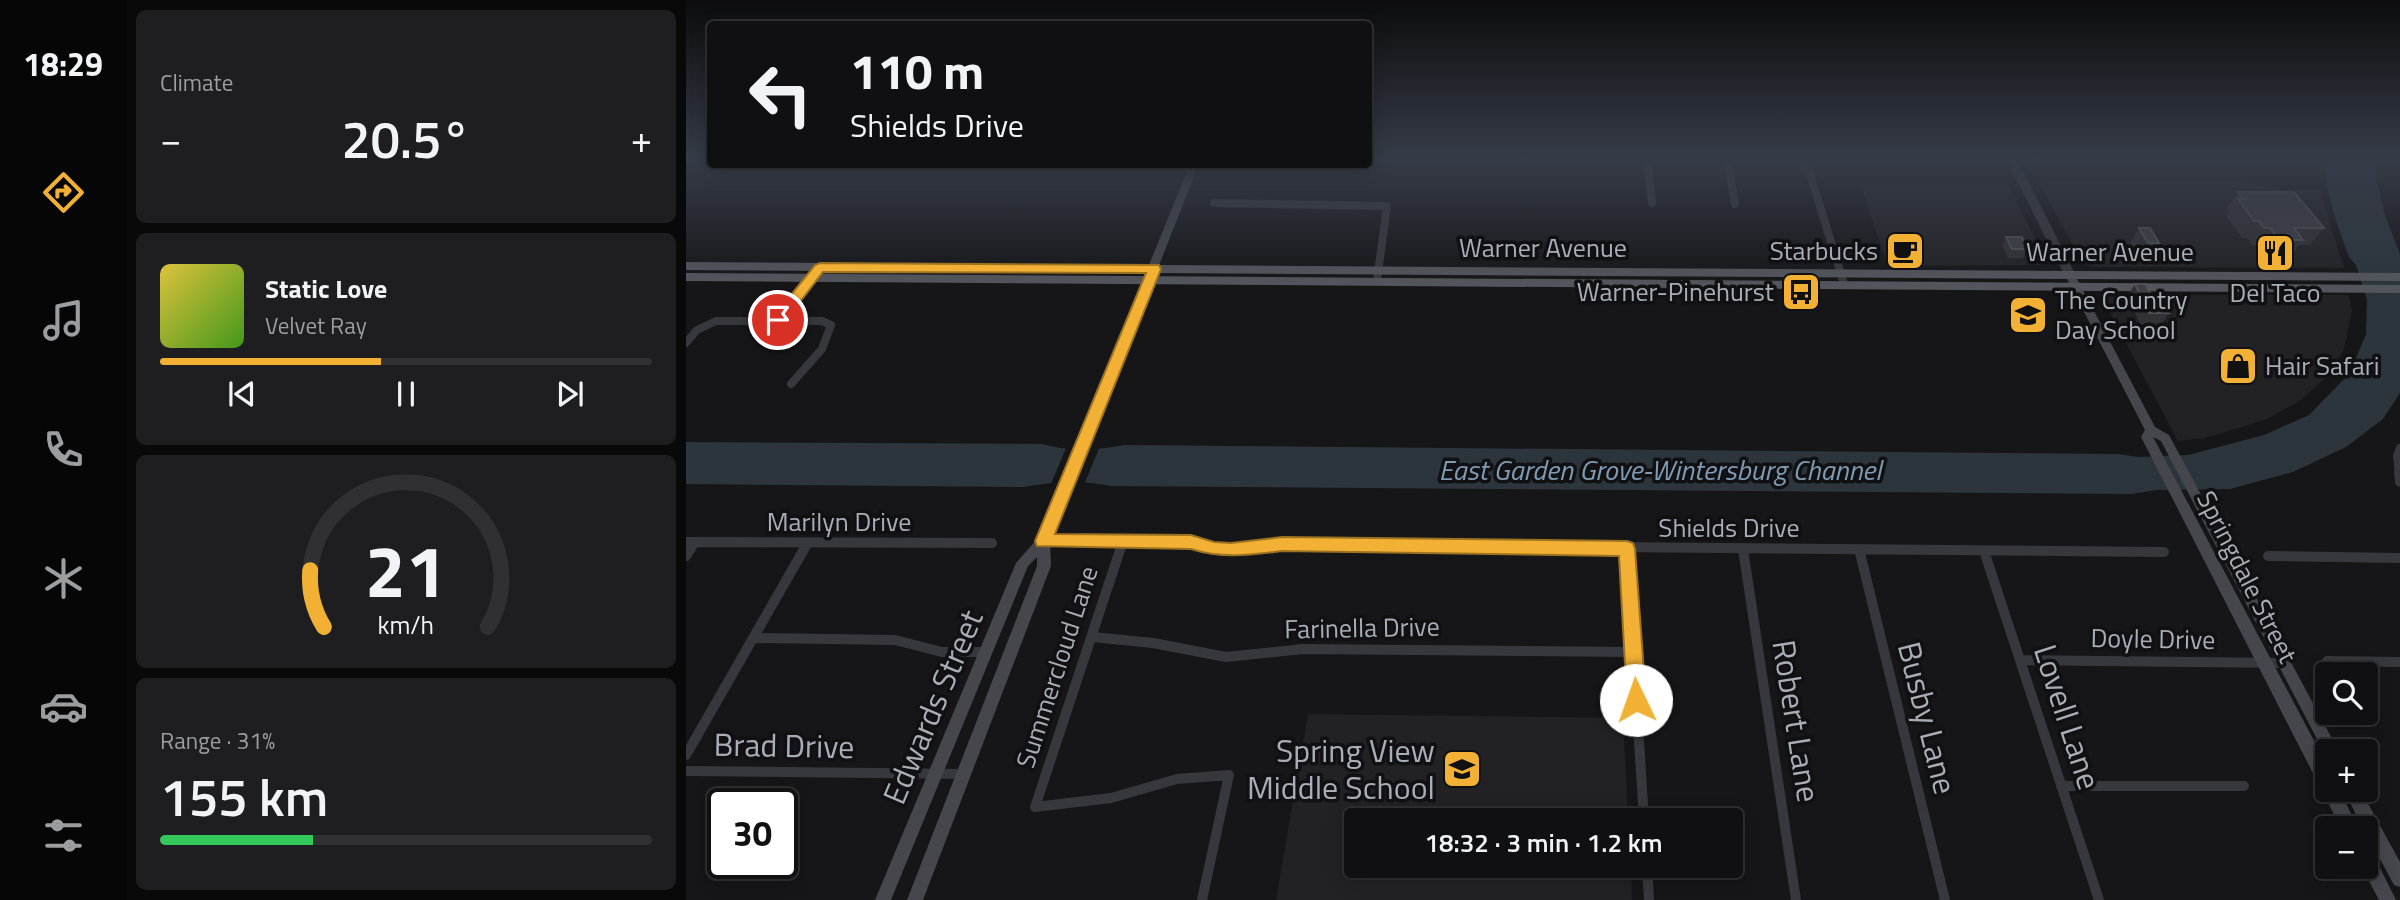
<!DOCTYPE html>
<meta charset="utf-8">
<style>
:root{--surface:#101012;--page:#1e1e20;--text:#f1f3f6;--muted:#9c9d9f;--line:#303032;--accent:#f2b134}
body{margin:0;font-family:"Titillium Web",sans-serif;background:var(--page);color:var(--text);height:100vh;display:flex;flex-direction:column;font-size:26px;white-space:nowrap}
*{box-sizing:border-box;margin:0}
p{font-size:23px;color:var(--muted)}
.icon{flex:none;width:38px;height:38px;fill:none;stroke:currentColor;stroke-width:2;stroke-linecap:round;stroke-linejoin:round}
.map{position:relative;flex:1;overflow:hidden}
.drawer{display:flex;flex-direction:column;gap:10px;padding:10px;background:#09090a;width:560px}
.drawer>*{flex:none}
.top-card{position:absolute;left:21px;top:21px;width:665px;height:147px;border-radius:7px;box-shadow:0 4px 18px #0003,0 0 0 2px var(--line);background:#101012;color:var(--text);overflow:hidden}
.controls{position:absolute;left:1629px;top:662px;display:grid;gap:14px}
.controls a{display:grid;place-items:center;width:63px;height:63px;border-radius:7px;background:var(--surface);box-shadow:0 4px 18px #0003,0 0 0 2px var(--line);font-size:35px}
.speed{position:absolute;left:21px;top:788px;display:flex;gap:14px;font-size:35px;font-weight:700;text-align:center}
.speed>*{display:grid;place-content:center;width:91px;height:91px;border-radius:50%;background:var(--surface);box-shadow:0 4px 18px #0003,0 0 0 2px var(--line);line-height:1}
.speed .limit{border:4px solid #111;border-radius:10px;background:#fff;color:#111}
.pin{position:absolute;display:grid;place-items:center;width:60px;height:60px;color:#fff;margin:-30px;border:4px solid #fff;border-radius:50%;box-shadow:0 2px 7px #0007}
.me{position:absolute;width:77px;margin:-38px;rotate:357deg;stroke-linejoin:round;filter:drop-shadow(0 0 5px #0008)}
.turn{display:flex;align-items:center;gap:24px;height:147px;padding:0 28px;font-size:32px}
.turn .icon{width:91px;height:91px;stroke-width:2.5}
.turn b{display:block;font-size:49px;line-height:60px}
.big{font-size:52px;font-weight:600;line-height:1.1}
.drawer .tile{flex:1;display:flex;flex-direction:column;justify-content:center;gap:10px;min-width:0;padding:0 24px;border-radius:10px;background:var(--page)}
.drawer .dial{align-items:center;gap:0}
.dial svg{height:182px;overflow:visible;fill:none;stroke:var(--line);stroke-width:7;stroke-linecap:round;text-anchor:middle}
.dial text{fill:var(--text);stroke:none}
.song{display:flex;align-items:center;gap:21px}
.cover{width:84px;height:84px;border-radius:10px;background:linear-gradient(135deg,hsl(50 70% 55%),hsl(100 70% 35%))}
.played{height:7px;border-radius:4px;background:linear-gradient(90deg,var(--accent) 45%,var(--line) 45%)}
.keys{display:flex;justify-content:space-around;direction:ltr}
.heat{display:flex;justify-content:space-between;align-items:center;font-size:38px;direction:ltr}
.charge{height:10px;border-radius:5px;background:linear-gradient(90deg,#34c759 31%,var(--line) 0)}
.trip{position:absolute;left:658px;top:808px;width:399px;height:70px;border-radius:7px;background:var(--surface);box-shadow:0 4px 18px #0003,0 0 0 2px var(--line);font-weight:600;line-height:70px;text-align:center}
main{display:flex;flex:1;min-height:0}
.dock{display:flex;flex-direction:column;width:126px;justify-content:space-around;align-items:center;background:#060607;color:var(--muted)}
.dock .icon{width:49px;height:49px}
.dock .on{color:var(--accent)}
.dock b{font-size:32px;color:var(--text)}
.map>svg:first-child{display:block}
.built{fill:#222225}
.water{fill:#2c353c}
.pier{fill:#161618}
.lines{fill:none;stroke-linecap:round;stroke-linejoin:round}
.minor-far1{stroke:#37383d;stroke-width:8}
.minor{stroke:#37383d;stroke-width:10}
.tertiary{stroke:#37383d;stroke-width:10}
.secondary{fill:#45474d;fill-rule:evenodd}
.primary{fill:#53555c;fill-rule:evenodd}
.wall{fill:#323236}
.building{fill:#3f3f44;stroke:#4f5156;stroke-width:2}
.route{fill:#f2b134;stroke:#9d7322;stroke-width:2}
.labels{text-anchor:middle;stroke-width:7;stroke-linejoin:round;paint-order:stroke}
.street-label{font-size:26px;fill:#a8adb8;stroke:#111113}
.poi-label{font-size:26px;fill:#a8adb8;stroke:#111113;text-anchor:end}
.water-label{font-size:28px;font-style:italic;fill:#7f9bb3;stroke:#111113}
.near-street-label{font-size:32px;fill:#a8adb8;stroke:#111113}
.near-poi-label{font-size:32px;fill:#a8adb8;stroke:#111113;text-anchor:end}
</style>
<main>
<nav class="dock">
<b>18:29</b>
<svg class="icon on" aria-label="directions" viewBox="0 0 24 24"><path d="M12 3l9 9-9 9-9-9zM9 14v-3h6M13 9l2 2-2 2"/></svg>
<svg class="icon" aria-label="music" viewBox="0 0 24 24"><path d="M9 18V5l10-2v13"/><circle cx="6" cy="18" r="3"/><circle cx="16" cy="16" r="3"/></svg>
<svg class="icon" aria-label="phone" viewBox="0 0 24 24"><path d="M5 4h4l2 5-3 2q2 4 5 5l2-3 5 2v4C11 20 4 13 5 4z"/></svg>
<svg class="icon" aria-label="climate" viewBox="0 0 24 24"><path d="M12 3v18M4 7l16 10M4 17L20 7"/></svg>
<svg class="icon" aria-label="car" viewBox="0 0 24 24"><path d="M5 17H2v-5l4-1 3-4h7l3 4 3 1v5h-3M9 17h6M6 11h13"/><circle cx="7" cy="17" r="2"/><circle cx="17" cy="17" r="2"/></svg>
<svg class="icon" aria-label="filters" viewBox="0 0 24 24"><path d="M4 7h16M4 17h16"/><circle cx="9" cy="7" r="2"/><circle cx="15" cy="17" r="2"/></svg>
</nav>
<section class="drawer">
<div class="tile"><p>Climate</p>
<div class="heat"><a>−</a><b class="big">20.5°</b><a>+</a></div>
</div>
<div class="tile">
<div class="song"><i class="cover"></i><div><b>Static Love</b><p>Velvet Ray</p></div></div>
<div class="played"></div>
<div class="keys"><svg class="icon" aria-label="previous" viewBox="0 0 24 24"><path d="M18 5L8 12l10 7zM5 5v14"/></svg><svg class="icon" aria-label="pause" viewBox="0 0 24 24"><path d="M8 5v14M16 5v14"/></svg><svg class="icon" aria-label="next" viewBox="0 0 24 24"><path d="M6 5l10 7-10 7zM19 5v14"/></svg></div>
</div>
<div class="tile dial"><svg viewBox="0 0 100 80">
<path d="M14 69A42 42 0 1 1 86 69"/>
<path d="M14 69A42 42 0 0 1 8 44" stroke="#f2b134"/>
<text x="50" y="56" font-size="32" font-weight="700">21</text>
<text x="50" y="72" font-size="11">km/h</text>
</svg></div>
<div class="tile"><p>Range · 31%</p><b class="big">155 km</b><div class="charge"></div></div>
</section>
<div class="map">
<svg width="1714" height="900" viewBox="0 0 1714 900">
<rect width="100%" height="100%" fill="#161618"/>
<path class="built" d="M1364,181H1555L1598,190H1634L1658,268L1406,267L1396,262L1355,186L1356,182Z
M1174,184H1322L1360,261L1359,265L1202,266Z
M1423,295H1663L1666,311L1658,349L1646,372L1615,400L1583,418L1556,427L1518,438L1492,441L1417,300Z
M622,714L937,718L942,821H670V866H945L946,900H590Z"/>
<path class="water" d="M1639,158H1689L1690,177L1699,215L1714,254V393L1697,419L1660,447L1607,472L1544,489L1471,490L1445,494L424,486C395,480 367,482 337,487L0,484V442L356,444C384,452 411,450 439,445L1432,454L1452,457L1502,455L1578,435L1623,415L1664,373L1680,334L1681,300L1670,265L1663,257L1649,218L1641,187Z"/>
<path class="pier" d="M381,446H414L398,485L364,486Z"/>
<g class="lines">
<path class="minor-far1" d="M961,158L966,203
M1041,158L1049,204
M1111,158L1124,174L1158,284
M528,203L701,206L691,280
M92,321L134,268
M0,343L11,330L30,321H136L145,325L136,349L105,384
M1713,474L1711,456L1714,448"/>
<path class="minor" d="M1713,472L1714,482
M357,541L505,542C537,552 563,548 596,544L1478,552
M437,541L349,807L425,798L491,779L543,775L516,900
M0,542L306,543
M941,549L958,821
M1057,549L1110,900
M1173,549L1259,900
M1298,551L1413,900
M0,556L9,542
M1582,556L1714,558
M407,637L467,643L540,657L617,649L947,652
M69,638L209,640L256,652H299
M1335,660L1598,663
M1641,661L1714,662
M0,755L121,544
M0,771L279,774
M1375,786H1558
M961,866L963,900"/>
<path class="tertiary" d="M1325,158L1384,275"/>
<path class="secondary" d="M504,164H513L364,541L365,566L237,900H221L351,566V557L342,566L205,900H189L330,563L352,538Z
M1384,272L1389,275L1469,427L1483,435L1650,746L1653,751H1642V757L1640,756L1475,441L1467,437L1642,767V789H1653L1672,828H1655L1455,437L1459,430L1379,275Z
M1657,789H1674L1714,862V887L1708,885L1680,833V828H1677Z
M1680,850L1686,852L1710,900H1693L1675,866H1680Z"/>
<path class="primary" d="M0,262L1714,273V281L0,270Z
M0,273L1714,285V293L0,281Z"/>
</g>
<path class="wall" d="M1552,192L1638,228L1624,245H1613L1604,257H1580L1571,245H1566L1561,238H1556L1540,216L1543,212L1540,209Z
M1453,228L1473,243L1462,260H1452L1443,245Z
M1320,237L1342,249L1337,258H1322L1316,245Z
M1449,284L1466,296L1483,313L1474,326H1455L1441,296Z"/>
<path class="building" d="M1552,192H1608L1638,228H1608L1617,240H1593L1584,228H1578L1573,221H1568L1552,199H1558Z
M1453,228H1464L1473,243H1462Z
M1320,237H1336L1342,249H1326Z
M1449,284H1459L1466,296L1473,299L1483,313H1463Z"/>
<linearGradient id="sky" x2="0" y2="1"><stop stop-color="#0c0c0d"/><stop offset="0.56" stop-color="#363c48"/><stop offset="1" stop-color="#363c48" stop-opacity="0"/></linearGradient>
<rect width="1714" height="284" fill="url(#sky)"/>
<path class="route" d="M134,263L473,265L475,269L369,534L505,535L528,542L545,543L596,537L941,541L947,543L949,549L960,700L957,707L950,709L944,707L941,700L933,556L596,551C563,555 537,559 505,549L351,546L349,541L460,273L137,272L97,324H87V317L129,265Z"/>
<defs>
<symbol id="cafe-square" viewBox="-11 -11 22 22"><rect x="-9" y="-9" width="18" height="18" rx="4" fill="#f2b134" stroke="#111113"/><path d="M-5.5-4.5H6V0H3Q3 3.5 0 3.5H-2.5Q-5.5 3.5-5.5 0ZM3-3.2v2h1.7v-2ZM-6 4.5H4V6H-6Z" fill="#111"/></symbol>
<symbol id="restaurant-square" viewBox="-11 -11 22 22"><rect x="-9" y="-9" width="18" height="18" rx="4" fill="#f2b134" stroke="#111113"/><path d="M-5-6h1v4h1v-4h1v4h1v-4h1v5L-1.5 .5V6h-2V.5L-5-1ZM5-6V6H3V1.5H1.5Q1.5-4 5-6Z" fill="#111"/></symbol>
<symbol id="bus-square" viewBox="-11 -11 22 22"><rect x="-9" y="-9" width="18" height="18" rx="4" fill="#f2b134" stroke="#111113"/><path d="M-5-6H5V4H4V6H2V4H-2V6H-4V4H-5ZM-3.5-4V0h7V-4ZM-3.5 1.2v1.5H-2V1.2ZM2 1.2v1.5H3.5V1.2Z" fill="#111"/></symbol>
<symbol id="school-square" viewBox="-11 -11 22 22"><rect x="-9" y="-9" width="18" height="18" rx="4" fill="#f2b134" stroke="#111113"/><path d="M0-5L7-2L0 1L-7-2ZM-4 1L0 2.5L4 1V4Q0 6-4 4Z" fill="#111"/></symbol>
<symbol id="shop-square" viewBox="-11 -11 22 22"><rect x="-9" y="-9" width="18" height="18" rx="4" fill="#f2b134" stroke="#111113"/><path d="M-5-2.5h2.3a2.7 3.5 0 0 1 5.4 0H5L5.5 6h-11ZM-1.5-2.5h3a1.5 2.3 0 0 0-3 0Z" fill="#111"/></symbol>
</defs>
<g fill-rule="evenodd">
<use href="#cafe-square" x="1197" y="229" width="44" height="44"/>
<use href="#restaurant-square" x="1567" y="231" width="44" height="44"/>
<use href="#bus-square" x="1093" y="270" width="44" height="44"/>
<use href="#school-square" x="1320" y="293" width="44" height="44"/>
<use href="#shop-square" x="1530" y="344" width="44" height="44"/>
<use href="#school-square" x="754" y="747" width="44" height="44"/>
</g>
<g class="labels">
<g class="street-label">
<text x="857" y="257">Warner Avenue</text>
<text x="1424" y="261">Warner Avenue</text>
<text x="153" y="531">Marilyn Drive</text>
<text x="1043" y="537">Shields Drive</text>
<text transform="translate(1561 577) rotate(63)" y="9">Springdale Street</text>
<text transform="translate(676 628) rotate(-1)" y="9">Farinella Drive</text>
<text transform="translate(1467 639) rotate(1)" y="9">Doyle Drive</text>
<text transform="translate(371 667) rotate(-72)" y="9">Summercloud Lane</text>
</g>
<g class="poi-label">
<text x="1192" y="260">Starbucks</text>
<text x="1088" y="301">Warner-Pinehurst</text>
<text x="1589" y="302" text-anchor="middle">Del Taco</text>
<text x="1369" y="309" text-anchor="start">The Country<tspan x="1369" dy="30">Day School</tspan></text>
<text x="1579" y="375" text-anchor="start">Hair Safari</text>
</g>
<g class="water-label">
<text x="974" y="480">East Garden Grove-Wintersburg Channel</text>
</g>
<g class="near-street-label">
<text transform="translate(247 707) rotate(-67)" y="11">Edwards Street</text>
<text transform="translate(1381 717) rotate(72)" y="11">Lovell Lane</text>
<text transform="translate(1241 718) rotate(76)" y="11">Busby Lane</text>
<text transform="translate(1110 721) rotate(81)" y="11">Robert Lane</text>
<text transform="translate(98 746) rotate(1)" y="11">Brad Drive</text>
</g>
<g class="near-poi-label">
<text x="749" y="762">Spring View<tspan x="749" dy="37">Middle School</tspan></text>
</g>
</g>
</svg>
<div class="controls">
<a><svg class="icon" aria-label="search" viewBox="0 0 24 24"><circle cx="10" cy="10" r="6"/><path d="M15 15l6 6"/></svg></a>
<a>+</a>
<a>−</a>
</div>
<div class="speed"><div class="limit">30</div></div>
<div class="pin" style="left:92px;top:320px;background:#d93025"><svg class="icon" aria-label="arrive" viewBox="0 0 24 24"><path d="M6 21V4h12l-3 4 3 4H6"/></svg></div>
<svg class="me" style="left:950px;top:700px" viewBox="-20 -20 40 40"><circle r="19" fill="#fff"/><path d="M0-13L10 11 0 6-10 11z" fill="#f2b134"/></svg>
<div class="trip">18:32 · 3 min · 1.2 km</div>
<div class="top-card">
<div class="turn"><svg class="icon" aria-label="left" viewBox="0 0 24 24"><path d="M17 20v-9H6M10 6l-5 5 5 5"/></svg><div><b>110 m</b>Shields Drive</div></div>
</div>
</div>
</main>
